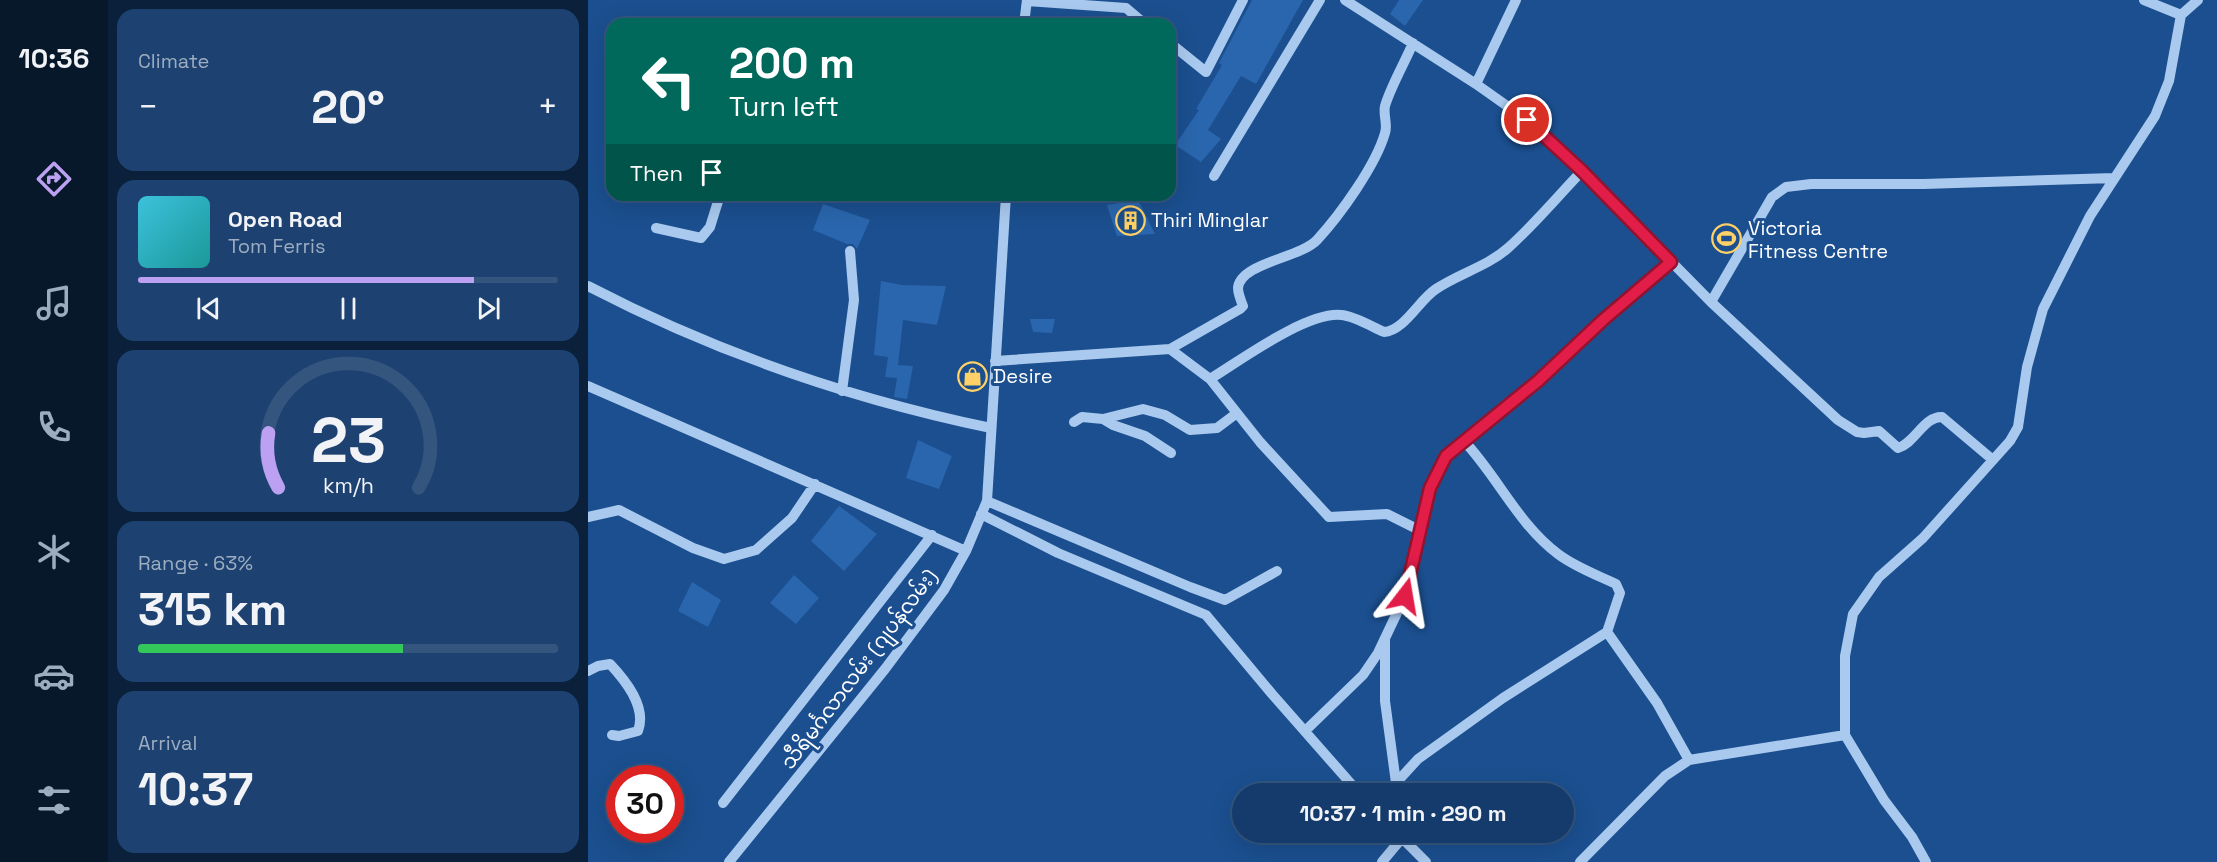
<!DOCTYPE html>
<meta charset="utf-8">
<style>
:root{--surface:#143b6b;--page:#1d4271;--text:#f1f3f6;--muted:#9dadc1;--line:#33557e;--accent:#bca0f2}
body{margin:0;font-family:"Space Grotesk","Noto Sans Myanmar",sans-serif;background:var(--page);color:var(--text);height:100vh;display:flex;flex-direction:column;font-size:22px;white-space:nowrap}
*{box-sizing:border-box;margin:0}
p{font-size:20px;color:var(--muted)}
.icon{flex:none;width:33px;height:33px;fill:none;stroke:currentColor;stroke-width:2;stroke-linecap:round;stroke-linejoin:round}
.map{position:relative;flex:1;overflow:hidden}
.sheet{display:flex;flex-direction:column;gap:9px;padding:9px;background:#0b203b;width:480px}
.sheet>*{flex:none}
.hud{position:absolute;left:18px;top:18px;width:570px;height:183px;border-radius:18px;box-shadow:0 6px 24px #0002,0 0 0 2px var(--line);background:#00695c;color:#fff;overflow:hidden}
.speed{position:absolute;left:18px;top:765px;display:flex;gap:12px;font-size:30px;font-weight:700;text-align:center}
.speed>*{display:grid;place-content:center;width:78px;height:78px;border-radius:50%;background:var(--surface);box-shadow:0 6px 24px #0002,0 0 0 2px var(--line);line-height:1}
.speed .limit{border:9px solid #d22;background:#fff;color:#111}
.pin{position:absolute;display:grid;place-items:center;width:51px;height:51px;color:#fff;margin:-26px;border:3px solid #fff;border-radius:50%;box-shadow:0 2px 6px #0007}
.me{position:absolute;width:66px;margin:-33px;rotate:14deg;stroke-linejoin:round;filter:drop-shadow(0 0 4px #0008)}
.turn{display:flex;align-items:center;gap:21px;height:126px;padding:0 24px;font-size:27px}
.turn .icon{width:78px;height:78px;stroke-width:2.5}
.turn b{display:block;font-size:42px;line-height:51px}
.then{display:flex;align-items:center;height:57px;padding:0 24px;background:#0003;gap:12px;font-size:22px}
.big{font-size:45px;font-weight:800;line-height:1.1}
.sheet .card{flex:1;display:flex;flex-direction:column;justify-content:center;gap:9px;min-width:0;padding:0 21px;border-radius:18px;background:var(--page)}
.sheet .dial{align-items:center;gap:0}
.dial svg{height:156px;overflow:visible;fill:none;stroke:var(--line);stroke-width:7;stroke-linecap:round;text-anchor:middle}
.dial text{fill:var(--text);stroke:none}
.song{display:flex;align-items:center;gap:18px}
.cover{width:72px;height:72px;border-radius:9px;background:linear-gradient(135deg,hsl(190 70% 55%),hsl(180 70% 35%))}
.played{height:6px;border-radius:3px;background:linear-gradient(90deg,var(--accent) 80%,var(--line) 80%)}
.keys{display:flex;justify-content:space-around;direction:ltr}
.heat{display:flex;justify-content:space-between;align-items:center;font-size:33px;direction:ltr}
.charge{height:9px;border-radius:4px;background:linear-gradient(90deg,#34c759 63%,var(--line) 0)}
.trip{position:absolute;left:644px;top:783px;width:342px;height:60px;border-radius:30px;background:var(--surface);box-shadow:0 6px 24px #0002,0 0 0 2px var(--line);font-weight:800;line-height:60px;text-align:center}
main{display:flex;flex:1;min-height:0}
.menu{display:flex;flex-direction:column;width:108px;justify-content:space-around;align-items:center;background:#08182b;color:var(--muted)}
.menu .icon{width:42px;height:42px}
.menu .selected{color:var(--accent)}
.menu b{font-size:27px;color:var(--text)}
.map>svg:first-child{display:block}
.building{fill:#2a66ad}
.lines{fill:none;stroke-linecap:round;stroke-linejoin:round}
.minor{stroke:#a9c9ee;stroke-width:10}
.route-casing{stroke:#92132f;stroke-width:15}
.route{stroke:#e11d48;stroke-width:10}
.labels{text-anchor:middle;stroke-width:6;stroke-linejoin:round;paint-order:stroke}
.poi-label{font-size:20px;fill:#fff;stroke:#1b4f8f;text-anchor:start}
.street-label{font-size:20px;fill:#fff;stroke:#1b4f8f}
</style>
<main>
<nav class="menu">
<b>10:36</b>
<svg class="icon selected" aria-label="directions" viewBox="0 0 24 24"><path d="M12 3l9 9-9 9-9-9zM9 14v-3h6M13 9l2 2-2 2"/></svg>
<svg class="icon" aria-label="music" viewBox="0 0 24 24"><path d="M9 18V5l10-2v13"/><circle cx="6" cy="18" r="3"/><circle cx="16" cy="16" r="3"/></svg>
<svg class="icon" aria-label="phone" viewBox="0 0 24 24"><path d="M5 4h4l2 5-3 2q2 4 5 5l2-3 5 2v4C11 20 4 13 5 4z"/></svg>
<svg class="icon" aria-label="climate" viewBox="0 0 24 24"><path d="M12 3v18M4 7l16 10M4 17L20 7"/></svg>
<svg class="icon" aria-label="car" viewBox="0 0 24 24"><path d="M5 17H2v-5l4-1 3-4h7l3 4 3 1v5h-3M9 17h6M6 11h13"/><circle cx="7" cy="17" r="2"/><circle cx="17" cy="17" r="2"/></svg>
<svg class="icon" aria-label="filters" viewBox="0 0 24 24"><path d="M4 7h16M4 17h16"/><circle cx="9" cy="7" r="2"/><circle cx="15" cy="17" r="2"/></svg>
</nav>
<section class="sheet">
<div class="card"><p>Climate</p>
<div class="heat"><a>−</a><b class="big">20°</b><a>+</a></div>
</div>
<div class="card">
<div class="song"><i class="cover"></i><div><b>Open Road</b><p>Tom Ferris</p></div></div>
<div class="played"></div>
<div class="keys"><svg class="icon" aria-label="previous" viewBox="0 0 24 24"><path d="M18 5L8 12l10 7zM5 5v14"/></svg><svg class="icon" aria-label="pause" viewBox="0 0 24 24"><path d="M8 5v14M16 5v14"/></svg><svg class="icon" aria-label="next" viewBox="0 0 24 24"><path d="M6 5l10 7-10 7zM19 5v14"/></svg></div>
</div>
<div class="card dial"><svg viewBox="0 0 100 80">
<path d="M14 69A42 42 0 1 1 86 69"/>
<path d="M14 69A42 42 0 0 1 9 41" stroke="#bca0f2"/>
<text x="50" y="56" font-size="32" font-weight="700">23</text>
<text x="50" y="72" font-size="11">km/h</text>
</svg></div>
<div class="card"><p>Range · 63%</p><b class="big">315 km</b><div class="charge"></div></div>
<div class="card"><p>Arrival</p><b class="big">10:37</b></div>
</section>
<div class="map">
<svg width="1629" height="862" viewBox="0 0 1629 862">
<rect width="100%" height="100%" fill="#1b4f8f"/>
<path class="building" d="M664,0H715L668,84L653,76L620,130L633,139L613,162L587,145L611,110L608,109L634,65L631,63Z
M811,0H835L817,26L802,14Z
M550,200L567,234L529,236L519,205Z
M235,204L282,220L269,249L265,244H259L225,230Z
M293,281L314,285L358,286L349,325L315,320L310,365L325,366L319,399L306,397L309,378L297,377L300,357L286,355Z
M442,319H467L464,333L445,332Z
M330,440L364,456L351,489L318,478Z
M251,506L289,534L256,571L223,541Z
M206,575L231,598L208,624L182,603Z
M104,582L133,600L120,627L90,611Z"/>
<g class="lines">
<path class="minor" d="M757,0L888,84L939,120L994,171L1123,302L1250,420L1269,432L1276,433L1291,431L1310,448C1327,443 1336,416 1354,417L1405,460
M1556,0L1593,15
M439,1L538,8L557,24
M436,24L439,0
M582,43L618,72L655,0
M888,84L928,0
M626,176L732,0
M68,228L113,238L122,227L132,195
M0,286C127,352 263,399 403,428
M1123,302L1184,197L1198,187L1223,184H1336L1526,178
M582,349L622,379C653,360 718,312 753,315C767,316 784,327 796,332C816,331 831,300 848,289C870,274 900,266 920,248C946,225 969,197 994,171
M407,361L582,349L652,309L655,306C653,301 650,293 650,288C652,263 712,258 729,240C752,215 788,165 797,133C800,125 795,115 797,106C802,88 817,62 825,43
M622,379L672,442L741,517L799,514L833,531
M0,386L378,551
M254,391L266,300L262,251
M515,419L525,425L557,436L583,453
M486,422L494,417L515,419L555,409L577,415L602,430L629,428L649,413
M399,501L602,587L637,600L689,571
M393,514L470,553L618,615L684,694L772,794
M0,517L31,510L105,548L136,559L168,550L204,518L227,484
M1019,632L1069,703L1101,760
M797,640V701L808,783
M0,671L10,666L22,664C38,681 59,707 50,731L31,736L24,735
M717,731L775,675L790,653L817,596L842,488L858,456L950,381L1015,320L1083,262
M798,794L830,759L915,698L1019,632L1032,593L1028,584C1009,575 987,567 970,554C930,524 910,477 876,441
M135,803L344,535
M808,832L838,862
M141,862L297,669L356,590L378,551L399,501L418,195
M794,862L814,838
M992,862L1077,776L1101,760L1257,735
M1338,862L1324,837L1296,800L1257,735V656L1265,614L1291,577L1335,538L1422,441L1430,427L1439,367L1455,309L1502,216L1567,116L1581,81L1593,15L1610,0"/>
</g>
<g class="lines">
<defs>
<path id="route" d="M817,596L842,488L858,456L950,381L1015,320L1083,262L994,171L939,120"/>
</defs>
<use href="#route" class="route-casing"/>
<use href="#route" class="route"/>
</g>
<defs>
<symbol id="building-ring" viewBox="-11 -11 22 22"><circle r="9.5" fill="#1b4f8f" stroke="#ffd166" stroke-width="1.5"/><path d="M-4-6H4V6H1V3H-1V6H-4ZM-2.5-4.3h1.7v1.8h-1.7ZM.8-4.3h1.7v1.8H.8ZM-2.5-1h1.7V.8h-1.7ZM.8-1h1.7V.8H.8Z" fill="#ffd166"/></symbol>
<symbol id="stadium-ring" viewBox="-11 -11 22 22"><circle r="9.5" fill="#1b4f8f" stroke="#ffd166" stroke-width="1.5"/><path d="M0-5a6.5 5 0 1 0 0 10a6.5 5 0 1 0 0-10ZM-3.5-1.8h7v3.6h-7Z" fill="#ffd166"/></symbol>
<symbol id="shop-ring" viewBox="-11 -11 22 22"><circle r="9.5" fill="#1b4f8f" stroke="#ffd166" stroke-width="1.5"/><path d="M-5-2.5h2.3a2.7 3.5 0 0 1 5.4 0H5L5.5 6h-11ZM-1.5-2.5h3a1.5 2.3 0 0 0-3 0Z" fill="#ffd166"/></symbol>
</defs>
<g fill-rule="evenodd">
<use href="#building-ring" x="526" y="204" width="33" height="33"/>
<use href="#stadium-ring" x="1122" y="222" width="33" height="33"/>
<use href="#shop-ring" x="368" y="360" width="33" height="33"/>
</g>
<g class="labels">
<g class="poi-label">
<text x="563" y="227">Thiri Minglar</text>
<text x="1160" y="235">Victoria<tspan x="1160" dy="23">Fitness Centre</tspan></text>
<text x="405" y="383">Desire</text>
</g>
<g class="street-label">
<text transform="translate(271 669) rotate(-53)" y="7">သီရိမင်္ဂလာလမ်း (ဂျပန်လမ်း)</text>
</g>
</g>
</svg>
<div class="speed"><div class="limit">30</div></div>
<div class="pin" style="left:939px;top:120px;background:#d93025"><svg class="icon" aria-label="arrive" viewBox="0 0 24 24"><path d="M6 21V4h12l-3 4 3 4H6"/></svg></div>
<svg class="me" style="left:817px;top:596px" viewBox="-20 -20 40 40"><path d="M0-17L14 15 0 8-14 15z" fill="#e11d48" stroke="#fff" stroke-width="4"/></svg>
<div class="trip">10:37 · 1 min · 290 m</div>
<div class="hud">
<div class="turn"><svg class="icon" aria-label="left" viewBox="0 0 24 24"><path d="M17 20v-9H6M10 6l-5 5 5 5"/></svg><div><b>200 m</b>Turn left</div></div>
<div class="then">Then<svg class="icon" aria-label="arrive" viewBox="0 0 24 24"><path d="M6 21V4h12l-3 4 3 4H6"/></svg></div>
</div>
</div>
</main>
